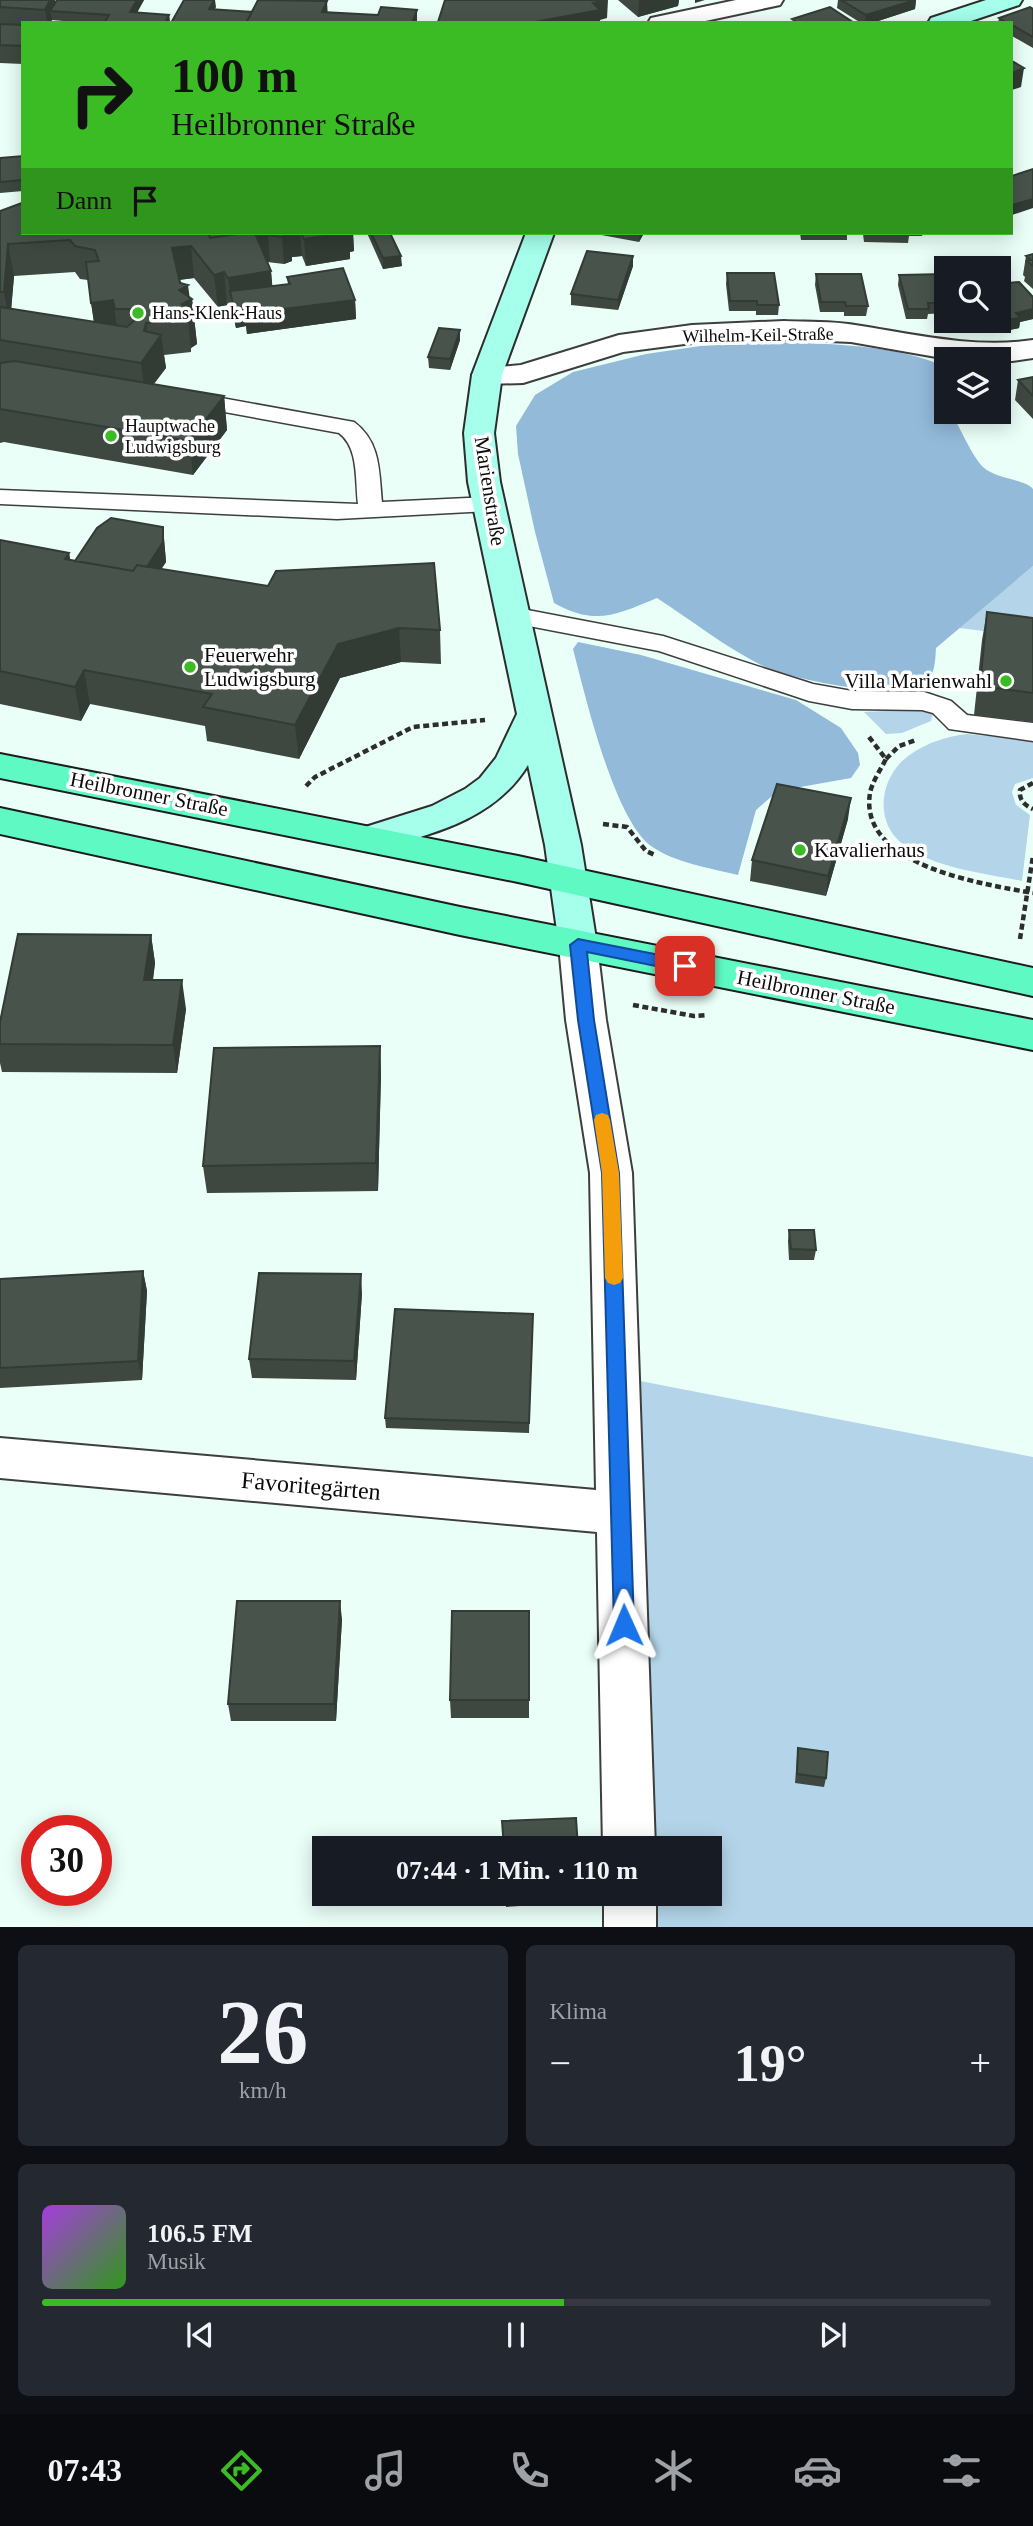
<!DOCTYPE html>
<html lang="de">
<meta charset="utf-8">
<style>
:root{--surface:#171b24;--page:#242831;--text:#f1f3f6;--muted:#9ea1a6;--line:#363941;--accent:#3bbb24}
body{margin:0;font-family:Georgia,serif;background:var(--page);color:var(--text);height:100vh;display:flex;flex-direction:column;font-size:26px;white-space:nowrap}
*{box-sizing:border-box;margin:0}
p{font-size:23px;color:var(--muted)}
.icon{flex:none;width:38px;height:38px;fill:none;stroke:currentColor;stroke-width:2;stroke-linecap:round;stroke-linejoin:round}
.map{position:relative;height:1927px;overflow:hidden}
.details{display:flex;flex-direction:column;gap:18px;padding:18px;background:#0d0f14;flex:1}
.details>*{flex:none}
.hud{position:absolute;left:21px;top:21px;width:992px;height:214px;border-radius:0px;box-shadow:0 4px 18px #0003;background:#3bbb24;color:#111;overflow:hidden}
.fabs{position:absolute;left:934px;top:256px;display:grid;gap:14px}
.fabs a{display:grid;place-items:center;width:77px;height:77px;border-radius:0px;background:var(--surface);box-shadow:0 4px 18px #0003;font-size:35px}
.speed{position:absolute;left:21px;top:1815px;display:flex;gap:14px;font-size:35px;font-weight:700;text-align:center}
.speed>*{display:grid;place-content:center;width:91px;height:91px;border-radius:50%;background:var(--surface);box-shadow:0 4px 18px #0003;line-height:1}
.speed .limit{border:10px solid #d22;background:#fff;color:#111}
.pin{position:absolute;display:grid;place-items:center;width:60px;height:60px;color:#fff;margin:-30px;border-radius:14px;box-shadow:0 4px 10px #0006}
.me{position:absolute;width:77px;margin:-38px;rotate:359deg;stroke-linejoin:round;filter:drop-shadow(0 0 5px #0008)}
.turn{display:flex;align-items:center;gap:24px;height:147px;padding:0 35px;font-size:32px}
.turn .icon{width:91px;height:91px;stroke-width:2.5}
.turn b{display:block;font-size:49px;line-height:60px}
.then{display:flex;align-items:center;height:66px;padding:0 35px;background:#0003;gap:14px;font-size:26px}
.big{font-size:52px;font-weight:700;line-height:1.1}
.details .card{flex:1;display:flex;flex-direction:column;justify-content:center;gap:10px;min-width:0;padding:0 24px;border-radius:10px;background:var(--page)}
.details .dial{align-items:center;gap:0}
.dial b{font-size:91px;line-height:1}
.song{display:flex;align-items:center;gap:21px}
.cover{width:84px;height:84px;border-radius:10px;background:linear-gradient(135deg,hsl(280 70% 55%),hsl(110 70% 35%))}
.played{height:7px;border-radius:4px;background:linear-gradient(90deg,var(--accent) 55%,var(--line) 55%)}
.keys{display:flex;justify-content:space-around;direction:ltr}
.heat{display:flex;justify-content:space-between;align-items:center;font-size:38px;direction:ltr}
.details .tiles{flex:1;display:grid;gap:18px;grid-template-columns:1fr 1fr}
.card:last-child{grid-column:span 2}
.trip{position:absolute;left:312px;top:1836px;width:410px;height:70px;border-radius:0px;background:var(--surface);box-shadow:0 4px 18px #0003;font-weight:700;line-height:70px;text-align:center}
.tabs{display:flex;height:112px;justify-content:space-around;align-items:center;background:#090b0e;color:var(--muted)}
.tabs .icon{width:49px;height:49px}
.tabs .on{color:var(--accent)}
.tabs b{font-size:32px;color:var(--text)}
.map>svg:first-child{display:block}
.green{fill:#b4d5e9}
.forest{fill:#93bad9}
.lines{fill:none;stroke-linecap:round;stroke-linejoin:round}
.lane-casing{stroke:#3e3e3e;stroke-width:3}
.street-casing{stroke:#3e3e3e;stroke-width:4}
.secondary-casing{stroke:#2d2d2d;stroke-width:4}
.primary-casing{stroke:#1c1c1c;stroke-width:4}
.path{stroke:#2d2d2d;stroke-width:4.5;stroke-dasharray:6 3.5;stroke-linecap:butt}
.lane{fill:#fff;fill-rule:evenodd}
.street{fill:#fff;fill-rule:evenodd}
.secondary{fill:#a5ffeb;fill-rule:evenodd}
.primary{fill:#5ff9c3;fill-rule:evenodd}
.wall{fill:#3e4840;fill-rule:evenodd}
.shaded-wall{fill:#323b34}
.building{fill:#48544b;stroke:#323b34;stroke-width:2}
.route{fill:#1a73e8;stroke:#114b97;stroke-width:2}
.slow{fill:#f59e0b}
.poi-dot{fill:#3bbb24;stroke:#fff;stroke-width:2.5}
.labels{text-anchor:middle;stroke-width:7;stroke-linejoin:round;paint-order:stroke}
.far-poi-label{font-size:18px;fill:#0b0b0b;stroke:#fff;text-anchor:start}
.far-street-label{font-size:18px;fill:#0b0b0b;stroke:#fff}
.street-label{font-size:21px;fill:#0b0b0b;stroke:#fff}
.poi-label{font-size:21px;fill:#0b0b0b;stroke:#fff;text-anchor:start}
.near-street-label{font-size:24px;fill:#0b0b0b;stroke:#fff}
</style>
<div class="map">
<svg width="1033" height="1928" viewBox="0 0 1033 1928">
<rect width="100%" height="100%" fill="#eafff8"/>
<path class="green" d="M1033,566V637L959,628Z
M926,709L933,714L931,721L902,733L886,734L864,712Z
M967,734L1033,740V778L1015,784L1012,792L1016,805L1030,815L1022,881C984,873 936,869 904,845C872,822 880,774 911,754C927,743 947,736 967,734Z
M640,1381L1033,1457V1927H654L653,1894H709V1848H652Z"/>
<path class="forest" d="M728,342C789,343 893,340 947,368V411H954L952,415C961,429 972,456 983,467C996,479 1024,479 1033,489V566L936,648C935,660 936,675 924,682C895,701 792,680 761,665C725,647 691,620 657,598C616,615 595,626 554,603L535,532L518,454L516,426L535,395L573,372L646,354Z
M578,642L641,655L796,700L841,728L858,753L860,765L851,778L778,791L756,810L738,875C710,868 675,863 651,846C614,819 585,695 573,649Z"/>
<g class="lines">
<defs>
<path id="lane" d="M194,393L354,422C381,442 379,472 382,502L489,497L498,499L501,504L498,509L489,511L337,519L0,504V490L358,504C355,480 359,448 339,433L186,405L182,400L186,395Z
M512,607L663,636L813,684L852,691L924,692L951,701L967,715L1033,723V741L949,729L933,713L922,710L852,709L809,701L659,651L503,621L499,615L503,609Z"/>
<path id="street" d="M736,0H783L780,5L696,23H648L651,18Z
M784,321C807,322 832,321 855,325C914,334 973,349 1033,340V358L1012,361L942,358L851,342L784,339L692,343L623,352L523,383L487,384L477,381L472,375L477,369L521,365L619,335L692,325Z
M578,931L592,935L597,945L606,1020L632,1173L655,1848H603L597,1532L0,1478V1438L596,1490L590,1173L566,1020L559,945L564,935Z
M604,1894H656V1928H604Z"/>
<path id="secondary" d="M986,0H1022L1019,5L965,23H928L931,18Z
M526,233H554L502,375L494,433L500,482L581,845L597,945L592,955L578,959L564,955L559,945L545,845L528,765C494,821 431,834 372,851L359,847L354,838L359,829L432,806L465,789L480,778L496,758L517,714L468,482L464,433L472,375Z"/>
<path id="primary" d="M0,754L518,856L1033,968V996L518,882L0,778Z
M0,808L460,907L1033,1020V1050L460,935L0,834Z"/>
</defs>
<use href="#lane" class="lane-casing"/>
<use href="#street" class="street-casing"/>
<use href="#secondary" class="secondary-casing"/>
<use href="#primary" class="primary-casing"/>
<path class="path" d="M869,737L886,759C881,769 872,782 870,793C858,866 983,884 1033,893
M886,759L899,746L916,740
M1033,783L1020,790C1019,800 1024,805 1033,809
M306,786L315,777L413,727L485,720
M603,824L627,827L646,851L655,855
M1020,939L1033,856
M633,1005L694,1016L707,1015"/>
<use href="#lane" class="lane"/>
<use href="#street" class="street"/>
<use href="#secondary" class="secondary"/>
<use href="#primary" class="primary"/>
</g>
<path class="wall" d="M0,0H55V3L57,0H144L137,13L169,15L170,23H85L52,20L50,23H23V64L0,63Z
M618,0H679L678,6L638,17Z
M838,0H916L915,9L872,23H861L837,8Z
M1033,9V48L1012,36V23H998L999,18Z
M23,156V191L0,193V158Z
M0,211L23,233H353L354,251L350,252V259L306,266L302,256L292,257V261L284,264L267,262L271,271L272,286L288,284L287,277L355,300L356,319L247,334L246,326L236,328L232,311L227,305L218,307L194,278L180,280L190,298L192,299L197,344L191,348V352L164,355L166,368L153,384L224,396L227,430L193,475L4,442L0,443ZM75,272L80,279L88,280L94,322L11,309L14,276Z
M367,233H390L402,266L383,269Z
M596,233H644L639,242L596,234Z
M800,233H923L922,236H909L908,243L864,242L863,234H847V240H801Z
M1033,254V289L1024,281L1025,277L1023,275L1026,256Z
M633,266L618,310L571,305V294Z
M727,273L779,305L778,315H756V311H729L726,284Z
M816,274L868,306L866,316H844V312H820L815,285Z
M947,274V313L928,314L927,319H906L898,285L899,275Z
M999,284L1033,297V319L1020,322L1019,328L1000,332L989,320H999Z
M460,330V340L450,370L429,368L428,357Z
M1033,377V419L1015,400L1018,380Z
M163,527L166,562L161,569L440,630L441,664L401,662L340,678L299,759L207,741L205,726L90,704L81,721L0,704V540L69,553L70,560L75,561Z
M987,612L1033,618V722L974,715L982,640Z
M848,819L826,896L750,881L752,860Z
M151,935L155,963L153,980L186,1009L177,1073L2,1072L0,1063V1022Z
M380,1046L381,1074L378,1191L207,1193L203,1166Z
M789,1230L816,1250L814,1260H789L788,1241Z
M143,1271L147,1291L142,1380L0,1388V1279Z
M362,1293L356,1380L252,1378L249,1359Z
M533,1314L529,1433L386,1428L385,1418Z
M529,1611V1718H451L450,1700Z
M342,1619L336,1721H231L228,1704Z
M798,1748L826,1778L824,1787L795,1783L797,1757Z
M506,1894H581L580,1902L506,1907Z"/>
<path class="shaded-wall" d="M50,0H55L56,11H50L52,20L50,23H47L45,10Z
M137,0H144L131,22L130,12Z
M214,0H215L216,7L210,19L209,9Z
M608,0L607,18L600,20V23H529L593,3Z
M639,0H679L678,6L638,17Z
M695,0H705L695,3Z
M915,0H916L915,9L872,23H865L866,15Z
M327,1L328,19L322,12Z
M417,10V23H412Z
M169,15L170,23H165Z
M1024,68L1021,87L1012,90V73Z
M1033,199V208L1012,215V205Z
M290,233H300L302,256L292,257V261L284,264L282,237Z
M345,233H353L354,251L350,252V259L306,266L304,239Z
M640,233H644L639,242Z
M268,235L270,261L213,271L211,244Z
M8,244L14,276L10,324L4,292Z
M191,246L194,278L176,280L172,248Z
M401,256L402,266L383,269V258Z
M633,256V266L618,310V300Z
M271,271L274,304L244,309L246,326L236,328L228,278Z
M224,272L227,305L218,307L214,275Z
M188,285L190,300L192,299L197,344L191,348L188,319L179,290Z
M113,300L118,333L96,336L91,303Z
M355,300L356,319L247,334L245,314Z
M1033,309V319L1020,322L1019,328L1000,332L1001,321L1016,313Z
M146,323L150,350L161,335L166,368L145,396L141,363L144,331Z
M460,330V340L450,370V359Z
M224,396L227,430L193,475L189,441Z
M163,527L166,562L138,605L135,585Z
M69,553L73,574L65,559Z
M399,628L401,662L340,678L299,759L295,725L338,644Z
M84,670L90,704L81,721L75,687Z
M851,798L848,819L826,896L828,876Z
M151,935L155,963L149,1008L144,980Z
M182,980L186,1009L177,1073L173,1045Z
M380,1046L381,1074L378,1191L376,1163Z
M143,1271L147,1291L142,1380L138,1361Z
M361,1274L362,1293L356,1380L354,1361Z
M340,1601L342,1619L336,1721L334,1704Z"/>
<path class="building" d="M0,0H50L45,10L0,7Z
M57,0H137L130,12L169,15L165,23H104L109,15L50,11Z
M184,0H214L209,9L252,12L246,23H171Z
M258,0L327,1L322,12L378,15L381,7L417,10L412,23H246Z
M445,0H607L593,3L600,10L529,23L438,22Z
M841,0H915L866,15Z
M830,7L851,21L844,23H798L792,19Z
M1030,7L1033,9V37L1012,25V23H1007L999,18Z
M0,24L23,25V46L0,45Z
M1012,61L1024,68L1012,73Z
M23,156V180L0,182V158Z
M1033,169V199L1012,205V176Z
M22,203L23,204V233H208L210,238L244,233H255L271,271L228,278L224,272L214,275L191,246L172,248L180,283L188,285L179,290L192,299L182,304L193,311L187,315L188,319L146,323L144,331L161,335L141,363L0,340V307L127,327L136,319L132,309H115L113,300L91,303L86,262L99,261L95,250L75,246L70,240L8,244L4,292H0V211Z
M208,233H244L210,238Z
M255,233H290V234L282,237L268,235L257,236Z
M301,233H346L304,239Z
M371,233H390L401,256L383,258Z
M587,251L633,256L618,300L571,294Z
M1033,254V266L1027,261L1031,260L1026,256Z
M343,268L355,300L245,314L244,306L234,309L230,291L290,284L287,277Z
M727,273H774L779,305H757V301H730Z
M816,274H861L868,306H846L845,302H821Z
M947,274V303H928L929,309H908L899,275Z
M1019,282L1033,297V309L1016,313L1020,318L1001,321L999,319V284Z
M439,328L460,330L450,359L428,357Z
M15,361L224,396L189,441L0,409V363Z
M1033,377V396L1018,380Z
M111,518L163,527V542L147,567L137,565L133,571L75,561L97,528Z
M0,540L69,553L65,559L133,571L137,565L268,586L276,571L434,563L440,630L399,628L338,644L295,725L203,707L212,694L84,670L75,687L0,671Z
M987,612L1033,618V693L980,686Z
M777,784L851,798L828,876L752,860Z
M18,934L151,935L144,980H182L173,1045L0,1044V1022Z
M380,1046L376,1163L203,1166L214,1048Z
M789,1230H814L816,1250L791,1249Z
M143,1271L138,1361L0,1368V1279Z
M259,1273L361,1274L354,1361L249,1359Z
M395,1309L533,1314L529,1423L385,1418Z
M237,1601H340L334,1704H228Z
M452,1611H529V1700H450Z
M798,1748L828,1752L826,1778L797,1774Z
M576,1818L578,1848H504L502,1821Z
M506,1894H581L506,1898Z"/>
<path class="route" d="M578,939L685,960L693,966L685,972L587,952L594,1020L619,1173L634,1625L631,1631L624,1634L617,1631L614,1625L602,1173L578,1020L570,945Z"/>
<path class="slow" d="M602,1113L608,1115L610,1120L619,1173L623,1278L620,1283L614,1285L608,1283L605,1278L602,1173L594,1120L596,1115Z"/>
<g class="poi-dot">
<circle cx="138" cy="313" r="7"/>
<circle cx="111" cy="436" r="7"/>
<circle cx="190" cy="667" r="7"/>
<circle cx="1006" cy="681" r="7"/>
<circle cx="800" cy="850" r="7"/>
</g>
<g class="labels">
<g class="far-poi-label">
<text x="152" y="319">Hans-Klenk-Haus</text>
<text x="125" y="432">Hauptwache<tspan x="125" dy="21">Ludwigsburg</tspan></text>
</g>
<g class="far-street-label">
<text transform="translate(758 335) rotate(-1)" y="6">Wilhelm-Keil-Straße</text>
</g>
<g class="street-label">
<text transform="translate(490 491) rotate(81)" y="7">Marienstraße</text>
<text transform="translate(149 794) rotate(11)" y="7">Heilbronner Straße</text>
<text transform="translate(816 992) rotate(11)" y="7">Heilbronner Straße</text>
</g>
<g class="poi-label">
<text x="204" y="662">Feuerwehr<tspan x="204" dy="24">Ludwigsburg</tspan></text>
<text x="992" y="688" text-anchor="end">Villa Marienwahl</text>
<text x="814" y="857">Kavalierhaus</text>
</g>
<g class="near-street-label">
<text transform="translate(311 1486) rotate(5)" y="8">Favoritegärten</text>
</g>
</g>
</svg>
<div class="fabs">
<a><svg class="icon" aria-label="search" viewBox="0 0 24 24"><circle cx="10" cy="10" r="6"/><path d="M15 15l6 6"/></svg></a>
<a><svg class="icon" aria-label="layers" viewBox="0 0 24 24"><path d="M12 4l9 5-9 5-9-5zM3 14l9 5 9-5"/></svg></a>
</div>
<div class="speed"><div class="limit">30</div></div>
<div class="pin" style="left:685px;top:966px;background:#d93025"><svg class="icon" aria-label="arrive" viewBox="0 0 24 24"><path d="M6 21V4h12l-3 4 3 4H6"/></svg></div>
<svg class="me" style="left:624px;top:1625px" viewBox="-20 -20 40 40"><path d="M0-17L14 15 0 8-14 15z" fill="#1a73e8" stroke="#fff" stroke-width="4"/></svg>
<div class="trip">07:44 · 1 Min. · 110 m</div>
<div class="hud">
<div class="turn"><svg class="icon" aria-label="right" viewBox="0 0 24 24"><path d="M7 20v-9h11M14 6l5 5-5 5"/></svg><div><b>100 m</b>Heilbronner Straße</div></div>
<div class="then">Dann<svg class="icon" aria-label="arrive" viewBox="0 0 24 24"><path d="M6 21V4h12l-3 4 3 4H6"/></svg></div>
</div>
</div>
<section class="details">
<div class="tiles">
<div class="card dial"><b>26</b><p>km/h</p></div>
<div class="card"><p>Klima</p>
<div class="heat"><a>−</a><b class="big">19°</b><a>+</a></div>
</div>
<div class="card">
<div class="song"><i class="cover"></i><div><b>106.5 FM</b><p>Musik</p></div></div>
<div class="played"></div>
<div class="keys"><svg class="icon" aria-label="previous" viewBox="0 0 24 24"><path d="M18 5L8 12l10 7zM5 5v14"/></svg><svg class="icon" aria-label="pause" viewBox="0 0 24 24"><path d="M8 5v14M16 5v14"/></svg><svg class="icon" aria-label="next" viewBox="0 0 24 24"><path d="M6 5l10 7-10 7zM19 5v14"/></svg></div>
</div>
</div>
</section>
<nav class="tabs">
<b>07:43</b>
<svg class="icon on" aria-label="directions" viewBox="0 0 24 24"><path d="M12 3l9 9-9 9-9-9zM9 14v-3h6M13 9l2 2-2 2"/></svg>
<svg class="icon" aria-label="music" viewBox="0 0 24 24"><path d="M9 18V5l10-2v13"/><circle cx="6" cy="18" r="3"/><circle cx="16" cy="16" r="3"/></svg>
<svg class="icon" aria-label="phone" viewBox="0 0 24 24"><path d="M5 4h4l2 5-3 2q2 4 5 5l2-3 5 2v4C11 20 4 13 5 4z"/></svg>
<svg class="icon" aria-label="climate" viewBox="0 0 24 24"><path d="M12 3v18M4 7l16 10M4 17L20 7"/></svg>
<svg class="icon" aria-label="car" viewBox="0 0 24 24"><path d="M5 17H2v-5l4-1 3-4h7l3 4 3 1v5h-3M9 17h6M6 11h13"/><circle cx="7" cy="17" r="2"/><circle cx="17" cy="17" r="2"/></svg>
<svg class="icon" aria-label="filters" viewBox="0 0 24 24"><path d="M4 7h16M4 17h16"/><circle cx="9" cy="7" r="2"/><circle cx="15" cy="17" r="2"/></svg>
</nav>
